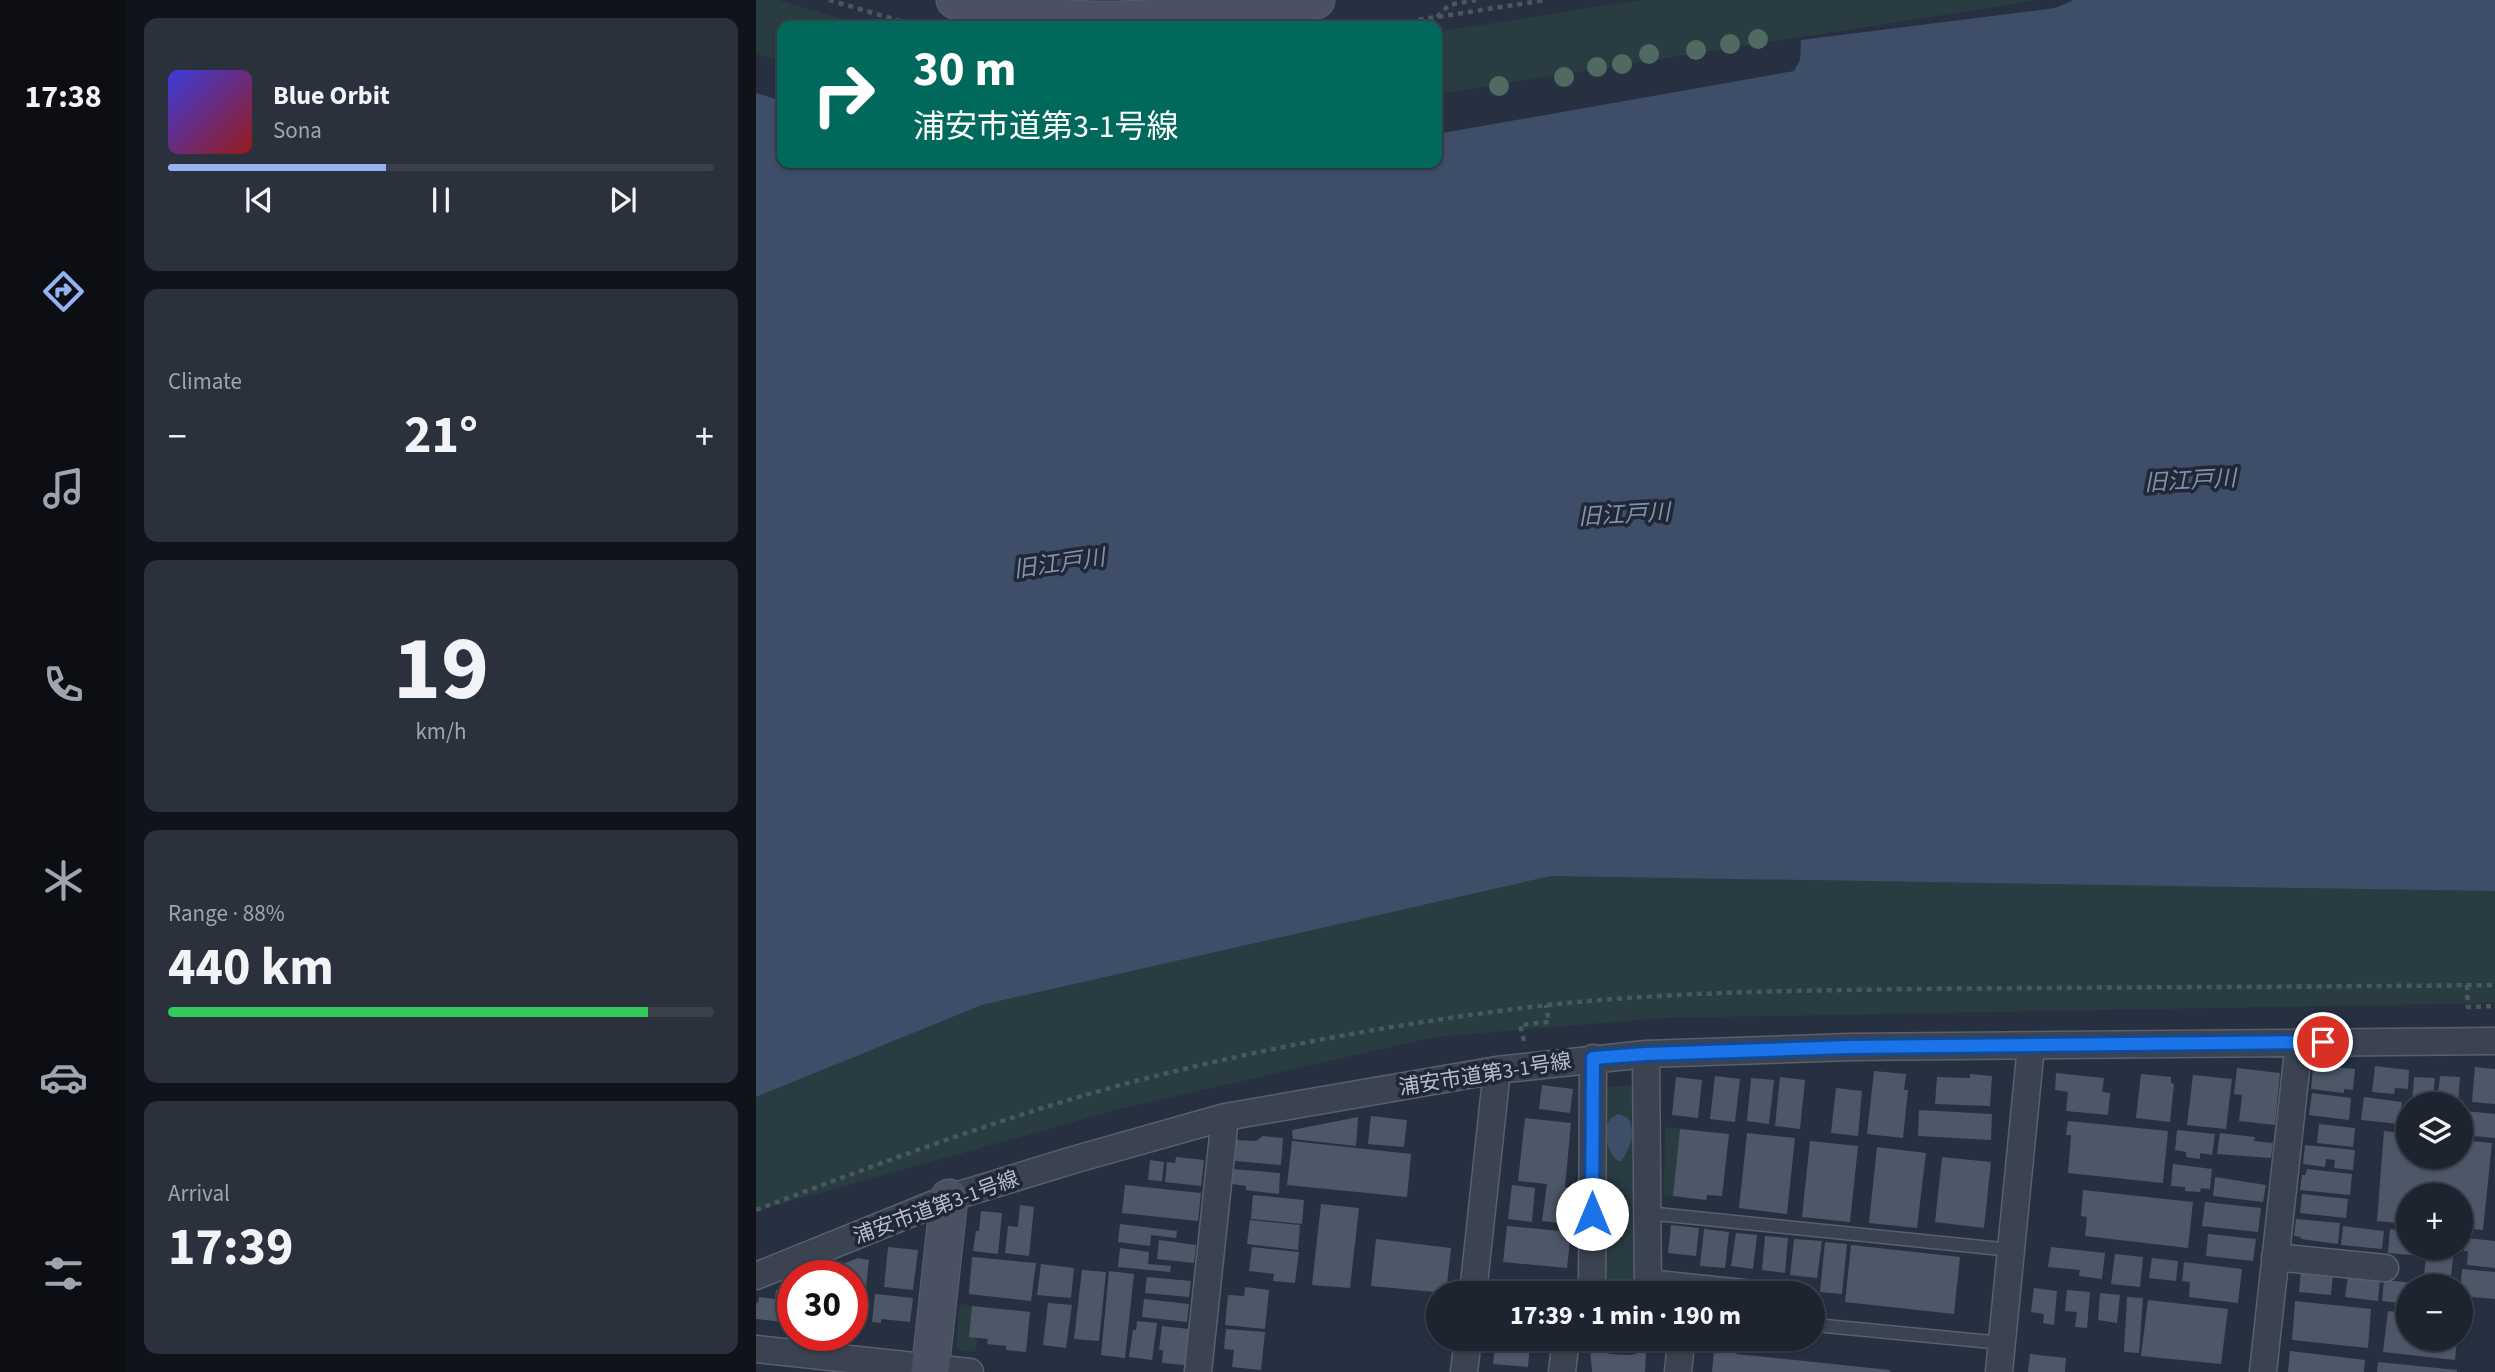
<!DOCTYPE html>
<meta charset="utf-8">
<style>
:root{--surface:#1d2430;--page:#2a303c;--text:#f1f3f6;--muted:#a0a4ab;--line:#3b414c;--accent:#95b2f2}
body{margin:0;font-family:"Source Sans 3","Noto Sans JP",sans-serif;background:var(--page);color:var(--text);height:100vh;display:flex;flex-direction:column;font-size:26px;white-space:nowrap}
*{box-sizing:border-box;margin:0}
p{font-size:23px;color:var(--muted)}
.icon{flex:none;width:38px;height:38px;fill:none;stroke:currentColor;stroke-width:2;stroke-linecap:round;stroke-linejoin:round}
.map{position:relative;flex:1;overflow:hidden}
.details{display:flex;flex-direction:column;gap:18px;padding:18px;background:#10141a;width:630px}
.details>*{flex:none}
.top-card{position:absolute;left:21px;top:21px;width:665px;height:147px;border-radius:14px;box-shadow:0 2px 5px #0004,0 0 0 2px var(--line);background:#00695c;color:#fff;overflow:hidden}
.fabs{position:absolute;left:1640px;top:1092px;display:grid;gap:14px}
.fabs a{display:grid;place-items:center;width:77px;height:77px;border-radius:50%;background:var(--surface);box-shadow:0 2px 5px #0004,0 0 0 2px var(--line);font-size:35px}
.speed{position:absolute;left:21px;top:1260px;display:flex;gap:14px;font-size:35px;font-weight:700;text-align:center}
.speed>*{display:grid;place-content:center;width:91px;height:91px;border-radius:50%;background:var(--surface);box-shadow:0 2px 5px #0004,0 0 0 2px var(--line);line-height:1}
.speed .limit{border:10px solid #d22;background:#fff;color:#111}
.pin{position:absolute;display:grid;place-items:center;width:60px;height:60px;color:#fff;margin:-30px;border:4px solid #fff;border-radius:50%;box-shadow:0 2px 7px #0007}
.me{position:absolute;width:77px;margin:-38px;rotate:0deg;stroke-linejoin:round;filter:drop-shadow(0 0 5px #0008)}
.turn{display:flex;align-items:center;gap:24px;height:147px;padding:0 21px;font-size:32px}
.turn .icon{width:91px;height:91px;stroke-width:2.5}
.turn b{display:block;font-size:49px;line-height:60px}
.big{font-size:52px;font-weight:700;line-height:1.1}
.details .tile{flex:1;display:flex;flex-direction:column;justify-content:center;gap:10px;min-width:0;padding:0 24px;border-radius:14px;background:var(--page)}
.details .dial{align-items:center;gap:0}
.dial b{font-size:91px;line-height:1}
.song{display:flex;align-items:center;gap:21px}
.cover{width:84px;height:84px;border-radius:10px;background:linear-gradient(135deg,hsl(240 70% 55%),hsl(0 70% 35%))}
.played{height:7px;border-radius:4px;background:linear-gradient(90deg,var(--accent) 40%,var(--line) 40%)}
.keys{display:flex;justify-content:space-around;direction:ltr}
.heat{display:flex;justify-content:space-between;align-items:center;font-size:38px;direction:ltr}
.charge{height:10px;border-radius:5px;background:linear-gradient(90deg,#34c759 88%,var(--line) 0)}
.trip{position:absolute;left:670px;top:1281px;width:399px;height:70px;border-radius:35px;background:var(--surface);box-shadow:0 2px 5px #0004,0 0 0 2px var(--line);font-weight:700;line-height:70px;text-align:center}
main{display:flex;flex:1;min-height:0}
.tab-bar{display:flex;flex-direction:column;width:126px;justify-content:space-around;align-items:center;background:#0c0e13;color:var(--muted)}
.tab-bar .icon{width:49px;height:49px}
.tab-bar .active{color:var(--accent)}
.tab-bar b{font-size:32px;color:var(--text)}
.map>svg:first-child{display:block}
.green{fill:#293c41}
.water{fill:#3e4d68}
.building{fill:#4e5768}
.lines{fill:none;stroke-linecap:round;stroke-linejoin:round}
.lane-casing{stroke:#59606d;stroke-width:15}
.street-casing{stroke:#59606d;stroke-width:29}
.secondary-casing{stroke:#59606d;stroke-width:39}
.path{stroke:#48595e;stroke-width:4.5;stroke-dasharray:5 5;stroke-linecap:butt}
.lane{stroke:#3b4250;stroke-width:12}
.street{stroke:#3b4250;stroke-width:26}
.secondary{stroke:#4a5162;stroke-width:37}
.tree{fill:#506a62}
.route-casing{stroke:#114b97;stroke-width:18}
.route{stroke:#1a73e8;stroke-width:12}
.labels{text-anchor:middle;stroke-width:7;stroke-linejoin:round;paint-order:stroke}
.street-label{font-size:21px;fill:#b8beca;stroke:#202735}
.water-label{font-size:23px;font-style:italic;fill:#8192b0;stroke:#202735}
</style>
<main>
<nav class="tab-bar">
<b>17:38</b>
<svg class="icon active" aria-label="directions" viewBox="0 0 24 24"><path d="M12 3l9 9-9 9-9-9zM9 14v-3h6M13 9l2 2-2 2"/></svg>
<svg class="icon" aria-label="music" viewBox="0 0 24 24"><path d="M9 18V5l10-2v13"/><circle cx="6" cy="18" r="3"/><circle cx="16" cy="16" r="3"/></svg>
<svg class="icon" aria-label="phone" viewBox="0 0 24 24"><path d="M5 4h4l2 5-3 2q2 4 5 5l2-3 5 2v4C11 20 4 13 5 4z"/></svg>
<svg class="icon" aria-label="climate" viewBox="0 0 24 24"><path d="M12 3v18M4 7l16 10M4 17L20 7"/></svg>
<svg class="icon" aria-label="car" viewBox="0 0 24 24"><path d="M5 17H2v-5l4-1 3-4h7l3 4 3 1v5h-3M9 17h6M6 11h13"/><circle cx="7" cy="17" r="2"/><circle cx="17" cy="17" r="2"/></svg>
<svg class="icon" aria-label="filters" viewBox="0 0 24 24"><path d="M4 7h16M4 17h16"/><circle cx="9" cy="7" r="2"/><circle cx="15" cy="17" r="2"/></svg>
</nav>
<section class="details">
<div class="tile">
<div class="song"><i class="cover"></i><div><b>Blue Orbit</b><p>Sona</p></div></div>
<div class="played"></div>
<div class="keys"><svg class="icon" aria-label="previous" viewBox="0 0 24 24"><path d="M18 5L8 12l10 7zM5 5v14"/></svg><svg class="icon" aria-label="pause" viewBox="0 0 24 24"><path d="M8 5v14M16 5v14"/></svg><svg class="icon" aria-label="next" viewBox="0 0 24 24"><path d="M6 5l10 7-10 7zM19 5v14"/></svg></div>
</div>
<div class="tile"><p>Climate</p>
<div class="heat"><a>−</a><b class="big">21°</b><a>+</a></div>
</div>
<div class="tile dial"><b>19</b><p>km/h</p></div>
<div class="tile"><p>Range · 88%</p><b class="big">440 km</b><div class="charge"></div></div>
<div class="tile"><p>Arrival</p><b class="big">17:39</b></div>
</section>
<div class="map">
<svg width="1739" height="1372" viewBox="0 0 1739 1372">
<rect width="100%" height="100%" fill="#273040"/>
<path class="green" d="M0,0H22L111,26H26V61L0,54Z
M885,0H1282L681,94V32Z
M1739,873V1003L905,1018L679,1037L363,1109L0,1211V1097L226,1005L795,876Z
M882,1085V1280L843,1279L846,1087Z
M909,1127L924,1129L917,1196L908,1195Z
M204,1304L216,1306L213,1336L221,1338L220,1352L203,1350L200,1346Z"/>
<path class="water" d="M1318,0H1739V891L795,876L226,1005L0,1097V93L26,101V163H310L383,167L447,163H681V134L1038,71L1044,60L1045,40L1299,8Z
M863,1114L872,1118C880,1133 875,1147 865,1161H862C849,1151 843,1119 863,1114Z"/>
<path class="building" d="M1619,1066L1653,1070L1652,1089L1639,1088L1638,1094L1616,1092Z
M1576,1067L1599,1069L1597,1090L1588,1089V1093L1555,1089L1557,1068L1575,1070Z
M1719,1067L1739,1069V1104L1716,1102Z
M1481,1068L1524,1073L1519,1125L1483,1121L1486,1095L1478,1094Z
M1118,1071L1150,1074L1148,1090H1152L1147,1138L1111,1134Z
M1300,1073L1348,1078L1346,1092L1354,1093L1352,1115L1310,1111L1312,1092L1299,1090Z
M1214,1074L1236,1076L1234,1106L1179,1104L1181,1077L1214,1078Z
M1385,1074L1415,1077V1083L1418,1084L1414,1122L1380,1118Z
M1437,1075L1476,1079L1470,1129L1431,1125Z
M959,1076L984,1079L979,1122L954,1119Z
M1684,1076L1704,1077L1702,1104H1681Z
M920,1077L946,1080L942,1118L916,1115Z
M1024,1077L1049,1080L1044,1129L1019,1126Z
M1658,1077L1679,1078L1676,1104H1656Z
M995,1078L1018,1080L1013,1124L991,1121Z
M786,1085L817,1089L814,1113L783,1109Z
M1080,1088L1106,1091L1102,1136L1075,1133Z
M1556,1093L1595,1098L1593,1120L1553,1115Z
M1608,1097L1646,1102L1643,1124L1605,1120Z
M1163,1110L1236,1114L1235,1140L1162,1136Z
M1710,1111L1739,1114V1138L1708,1135Z
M615,1116L651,1120L648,1147L612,1144Z
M602,1117L600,1146L537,1139L536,1130Z
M769,1118L815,1123L809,1187L816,1188L812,1224L786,1221L791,1184L762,1181Z
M1312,1121L1412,1131L1407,1183L1312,1173L1315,1135H1310Z
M1563,1124L1599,1128L1597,1147L1561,1143Z
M924,1129L973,1134L966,1196L951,1195L950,1200L917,1196Z
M1421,1130L1459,1134L1456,1155L1444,1153V1159L1430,1157V1152L1419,1150Z
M1628,1131L1652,1134V1157H1704V1140L1736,1143L1727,1230L1704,1228V1195H1652V1224L1621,1221Z
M991,1133L1039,1138L1031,1214L983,1208Z
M1464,1133L1499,1137L1498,1141L1517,1143L1515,1158L1461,1154Z
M507,1136L527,1138L525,1165L479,1161L480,1140L500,1141Z
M536,1141L655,1154L651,1197L531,1185Z
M1054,1141L1102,1146L1094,1222L1046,1217Z
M1549,1145L1599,1150L1597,1170L1578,1168L1579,1160L1570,1159L1569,1167L1547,1164Z
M1121,1147L1170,1153L1161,1228L1113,1223Z
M420,1157L448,1160L445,1186L409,1182L411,1162L419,1163Z
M1186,1157L1235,1162L1228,1228L1179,1222Z
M394,1160L408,1162L406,1181L392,1180Z
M1417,1164L1456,1169L1454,1189L1445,1188L1444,1192L1429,1191V1187L1415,1186Z
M477,1169L524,1173L523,1194L490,1190V1186L476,1184Z
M1551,1169L1596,1174L1594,1195L1544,1190L1546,1175H1549Z
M1459,1177L1510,1185L1507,1202L1457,1196Z
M369,1185L445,1193L442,1221L366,1213Z
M756,1185L779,1188L776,1222L752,1219Z
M1327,1190L1437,1202L1432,1248L1329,1236L1331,1217L1325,1216Z
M1546,1194L1592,1199L1590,1218L1544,1213Z
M497,1195L548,1200L546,1224L495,1219Z
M1449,1202L1505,1208L1502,1232L1446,1226Z
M565,1204L603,1208L594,1288L556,1285Z
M264,1205L278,1207L273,1256L249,1253L252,1226L262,1227Z
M225,1211L246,1213L242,1254L217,1251L220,1231H223Z
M1540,1219L1584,1223L1582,1244L1545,1239V1237L1538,1236Z
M494,1220L544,1225L542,1250L491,1244Z
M364,1224L421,1231L420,1238L395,1235L394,1246L362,1242Z
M915,1225L943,1228L940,1256L912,1253Z
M751,1226L815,1232L811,1268L747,1262Z
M1587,1226L1628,1231L1626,1249L1585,1245Z
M948,1229L973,1232L969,1268L944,1266Z
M1634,1229L1652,1231V1248H1665L1664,1256L1632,1253Z
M980,1233L1001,1235L997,1269L975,1266Z
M1452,1234L1500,1239L1497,1261L1450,1256Z
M1009,1236L1032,1238L1029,1273L1006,1270Z
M1710,1238L1739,1241V1268L1711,1265L1712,1251H1708Z
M620,1239L695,1248L690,1293L615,1286Z
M1038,1239L1066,1241L1061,1278L1034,1275Z
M403,1240L440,1245L438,1263L401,1259Z
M1069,1242L1091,1244L1086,1294L1064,1292Z
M1095,1245L1204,1257L1198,1314L1089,1302Z
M132,1247L162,1250L157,1290L128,1287Z
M496,1247L543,1252L539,1283L517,1281L518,1274L493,1271Z
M1295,1247L1349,1253L1346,1279L1323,1276L1324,1270L1292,1267Z
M364,1248L393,1252L392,1264L415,1266L414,1272L362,1267Z
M1671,1248H1698L1694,1286H1667Z
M1359,1254L1387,1257L1384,1287L1355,1284Z
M216,1257L280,1263L275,1301L213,1294Z
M102,1258L113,1260L109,1296L96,1295V1276H66V1272Z
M1396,1258L1422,1261L1420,1281L1393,1278Z
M1428,1262L1486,1269L1482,1303L1433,1297L1434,1282L1426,1281Z
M285,1264L318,1268L315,1298L281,1295Z
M1545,1269L1577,1273L1575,1295L1543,1292Z
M1706,1269L1739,1272V1299L1704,1296Z
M326,1270L350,1272L343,1341L318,1339Z
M353,1271L378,1274L369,1358L345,1355Z
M1592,1276L1624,1279L1622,1301L1589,1297Z
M391,1277L435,1281L433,1297L389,1293Z
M1628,1280L1660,1283V1286H1652V1304L1626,1301Z
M744,1283L786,1287V1293H743Z
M489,1287L513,1290L509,1329L469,1325L472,1295L488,1296Z
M1278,1288L1301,1291L1298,1325L1287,1323L1288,1314L1275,1312Z
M20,1290L37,1292V1323L0,1319V1303H2L3,1297L19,1299Z
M1311,1290L1334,1292L1331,1328L1319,1327L1321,1312L1309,1311Z
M1344,1293L1364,1295L1361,1323L1342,1320Z
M119,1294L157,1298L154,1322L125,1319V1323L116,1322Z
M1371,1297L1387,1298L1383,1353L1368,1352Z
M388,1299L433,1304L431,1322L386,1317Z
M1392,1300L1472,1309L1465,1364L1385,1356Z
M1539,1301L1615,1309L1612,1348L1536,1340Z
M292,1303L316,1305L310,1348L287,1345Z
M216,1306L274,1312L270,1352L250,1350V1346L231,1344L232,1339L213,1337Z
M1632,1311L1652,1313V1339H1701L1699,1360L1627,1352Z
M381,1321L401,1323L396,1360L373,1357L377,1330H380Z
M406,1326L433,1329L429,1365L406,1363L407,1350H403Z
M470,1329L509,1332L505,1370L476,1367L478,1350L468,1349Z
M740,1339L774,1343L772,1367L737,1364Z
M959,1339H982L980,1354L1134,1370V1372H956Z
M834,1347L854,1354L874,1355L890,1351L889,1372H836Z
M1534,1351L1609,1360L1608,1372H1532Z
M1274,1354L1310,1358L1309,1372H1272Z
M1622,1362L1701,1370V1372H1621Z"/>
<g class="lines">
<defs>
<path id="lane" d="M891,1213L1255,1250
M892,1276L1036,1291
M1059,1325L1246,1343"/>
<path id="street" d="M890,1054L892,1293
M1519,1257L1629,1268
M0,1276L193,1198L317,1160L469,1117L741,1070L890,1054L1094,1047L1739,1041
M717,1293L741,1070
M836,1293L837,1058
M921,1339L925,1342L922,1372
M0,1349L214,1372
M442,1372L469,1117
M708,1372L712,1339
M806,1372L810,1339
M1243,1372L1275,1046
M1507,1372L1543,1042"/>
<path id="secondary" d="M199,0C246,11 298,20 347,20C419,20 489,10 560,0
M174,1372L193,1198"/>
</defs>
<use href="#lane" class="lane-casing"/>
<use href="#street" class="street-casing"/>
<use href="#secondary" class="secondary-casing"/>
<path class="path" d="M73,0L161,26
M681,17L693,5L720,0
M623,26L790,0
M1711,985L1712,1007L1739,1006
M768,1041L764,1025L793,1022L790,1005
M0,1210C119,1165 238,1120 361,1086C484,1053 610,1029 736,1012C877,992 1019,991 1161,989C1354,987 1546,987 1739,985"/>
<use href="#lane" class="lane"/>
<use href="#street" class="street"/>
<use href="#secondary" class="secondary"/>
</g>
<g class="tree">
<circle cx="1002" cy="39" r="10"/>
<circle cx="974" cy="44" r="10"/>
<circle cx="940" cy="50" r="10"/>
<circle cx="893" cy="54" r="10"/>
<circle cx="866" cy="64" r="10"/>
<circle cx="841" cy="67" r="10"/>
<circle cx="808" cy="77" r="10"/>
<circle cx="743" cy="86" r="10"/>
</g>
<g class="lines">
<defs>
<path id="route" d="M836,1214L837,1058L890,1054L1094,1047L1567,1042"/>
</defs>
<use href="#route" class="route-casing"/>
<use href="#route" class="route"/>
</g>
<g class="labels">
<g class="street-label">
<text transform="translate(729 1074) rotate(-9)" y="7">浦安市道第3-1号線</text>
<text transform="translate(180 1207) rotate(-20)" y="7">浦安市道第3-1号線</text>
</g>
<g class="water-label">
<text transform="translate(1434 480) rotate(-3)" y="8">旧江戸川</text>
<text transform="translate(868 514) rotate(-3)" y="8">旧江戸川</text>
<text transform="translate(303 563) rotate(-8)" y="8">旧江戸川</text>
</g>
</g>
</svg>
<div class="fabs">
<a><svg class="icon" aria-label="layers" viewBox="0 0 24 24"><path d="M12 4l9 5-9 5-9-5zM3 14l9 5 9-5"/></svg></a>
<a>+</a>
<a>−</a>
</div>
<div class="speed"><div class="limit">30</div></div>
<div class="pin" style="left:1567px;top:1042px;background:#d93025"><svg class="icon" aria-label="arrive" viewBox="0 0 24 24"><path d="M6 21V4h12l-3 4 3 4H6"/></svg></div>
<svg class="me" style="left:836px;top:1214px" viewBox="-20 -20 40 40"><circle r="19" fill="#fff"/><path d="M0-13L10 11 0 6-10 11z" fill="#1a73e8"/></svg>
<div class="trip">17:39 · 1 min · 190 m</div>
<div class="top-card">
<div class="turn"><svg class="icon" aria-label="right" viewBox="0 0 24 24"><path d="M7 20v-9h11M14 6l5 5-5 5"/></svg><div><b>30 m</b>浦安市道第3-1号線</div></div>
</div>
</div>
</main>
